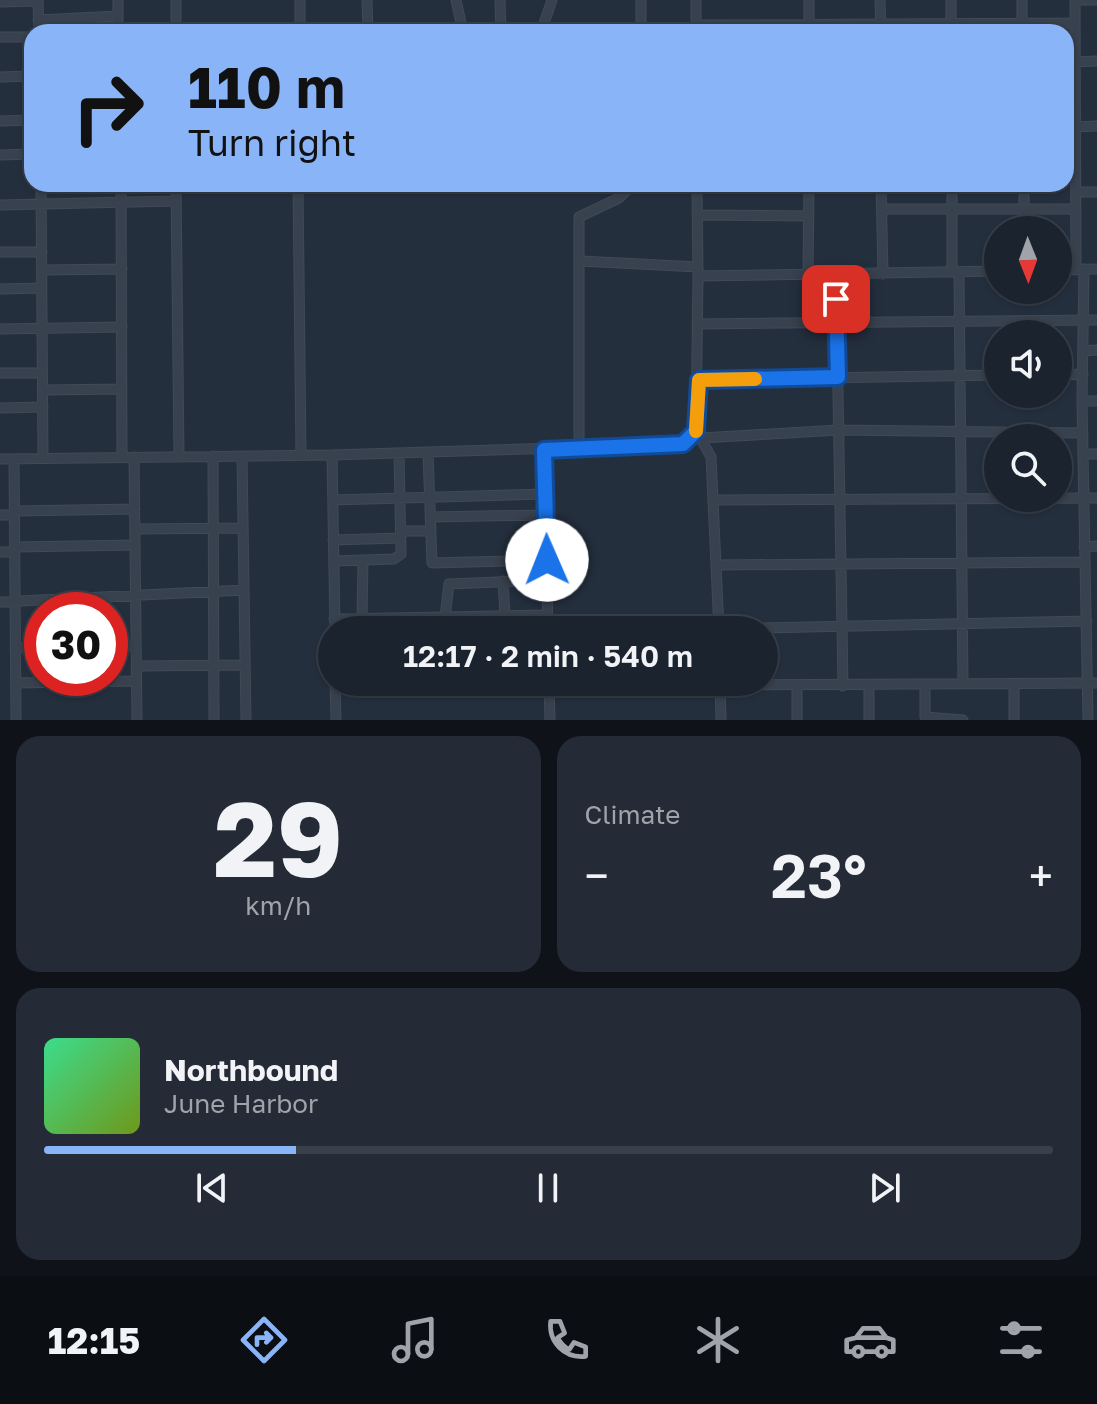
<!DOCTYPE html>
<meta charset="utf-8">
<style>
:root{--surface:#1b232e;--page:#242b36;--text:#f1f3f6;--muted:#a0a4aa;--line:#39404a;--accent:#8ab4f8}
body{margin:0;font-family:"Golos Text",sans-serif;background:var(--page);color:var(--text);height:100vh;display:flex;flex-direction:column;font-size:30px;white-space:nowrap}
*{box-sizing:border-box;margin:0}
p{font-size:26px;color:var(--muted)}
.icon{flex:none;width:44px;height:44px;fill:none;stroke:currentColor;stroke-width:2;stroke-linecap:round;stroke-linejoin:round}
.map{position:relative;height:720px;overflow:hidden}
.details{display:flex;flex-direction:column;gap:16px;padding:16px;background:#0f1319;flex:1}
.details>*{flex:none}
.guide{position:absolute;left:24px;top:24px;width:1050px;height:168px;border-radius:24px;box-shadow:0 2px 6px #0004,0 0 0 2px var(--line);background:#8ab4f8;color:#111;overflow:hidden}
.needle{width:52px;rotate:179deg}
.buttons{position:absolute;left:984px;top:216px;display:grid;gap:16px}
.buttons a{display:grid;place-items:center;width:88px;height:88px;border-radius:50%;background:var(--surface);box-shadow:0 2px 6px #0004,0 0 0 2px var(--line);font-size:40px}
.speed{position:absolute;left:24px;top:592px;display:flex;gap:16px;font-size:40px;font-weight:700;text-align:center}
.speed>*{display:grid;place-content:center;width:104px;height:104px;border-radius:50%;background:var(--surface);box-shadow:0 2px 6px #0004,0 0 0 2px var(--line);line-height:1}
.speed .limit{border:12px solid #d22;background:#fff;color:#111}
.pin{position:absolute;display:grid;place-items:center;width:68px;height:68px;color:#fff;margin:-34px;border-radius:16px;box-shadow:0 4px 12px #0006}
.me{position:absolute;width:88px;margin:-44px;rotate:359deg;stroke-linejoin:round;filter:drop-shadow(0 0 6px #0008)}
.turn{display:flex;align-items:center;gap:28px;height:168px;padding:0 32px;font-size:36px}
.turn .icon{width:104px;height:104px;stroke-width:2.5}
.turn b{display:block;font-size:56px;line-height:68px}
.big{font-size:60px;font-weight:600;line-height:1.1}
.details .card{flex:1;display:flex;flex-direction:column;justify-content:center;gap:12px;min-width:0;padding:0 28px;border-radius:24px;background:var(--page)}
.details .dial{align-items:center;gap:0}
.dial b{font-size:104px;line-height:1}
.song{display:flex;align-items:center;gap:24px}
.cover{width:96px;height:96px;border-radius:12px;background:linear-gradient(135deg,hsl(150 70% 55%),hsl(80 70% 35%))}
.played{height:8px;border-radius:4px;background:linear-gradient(90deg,var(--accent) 25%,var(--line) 25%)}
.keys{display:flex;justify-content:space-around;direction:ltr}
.heat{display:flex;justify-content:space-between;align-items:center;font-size:44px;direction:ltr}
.details .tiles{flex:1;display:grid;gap:16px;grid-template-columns:1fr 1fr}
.card:last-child{grid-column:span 2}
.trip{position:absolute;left:318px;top:616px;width:460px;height:80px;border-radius:40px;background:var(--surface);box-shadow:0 2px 6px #0004,0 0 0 2px var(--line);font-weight:600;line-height:80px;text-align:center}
.menu{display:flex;height:128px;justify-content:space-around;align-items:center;background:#0b0e12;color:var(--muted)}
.menu .icon{width:56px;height:56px}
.menu .on{color:var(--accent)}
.menu b{font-size:36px;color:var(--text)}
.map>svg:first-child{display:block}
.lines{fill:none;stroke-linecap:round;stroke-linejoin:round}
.minor-casing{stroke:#414a57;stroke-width:11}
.minor{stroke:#38414e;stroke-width:9}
.route-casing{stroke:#114b97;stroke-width:20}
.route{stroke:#1a73e8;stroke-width:14}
.slow{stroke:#f59e0b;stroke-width:14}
</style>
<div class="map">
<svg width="1097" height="720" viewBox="0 0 1097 720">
<rect width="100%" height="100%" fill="#242f3e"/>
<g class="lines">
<defs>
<path id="minor" d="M38,0L39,32
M118,0V32
M367,0L368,32
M456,0L463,32
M500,0L501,32
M641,0V32
M696,0V32
M809,0V29
M880,0L881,32
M951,0V32
M1022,0V32
M1075,0L1076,270
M1075,0H1097
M0,2L38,1
M38,20L118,16
M696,25L1075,23
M176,32V0
M300,32V0
M541,32L552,0
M0,37H32
M1075,62L1097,61
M0,77L32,76
M0,121L32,120
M1075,127L1097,126
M0,155L32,154
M41,184L43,458
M121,184L122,457
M176,184L179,457
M298,184L301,455
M697,184L698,276L998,271
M881,184L883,274
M952,184V272
M1024,184V230
M1076,192H1097
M0,205L176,201
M882,209H1076
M697,215L809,216
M0,252H42
M580,261L698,267
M1084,269L1082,401L1088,720
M42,270L122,269
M1058,270L1097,269
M959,272L963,684
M836,275L843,686
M808,276L809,184
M0,289L42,288
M697,324L1097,320
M0,329L122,327
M1083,351L1097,350
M0,373H42
M1058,375L1083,374
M699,380L998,375
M43,390L120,389
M1082,401H1097
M0,408L43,407
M698,434L711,457L719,630
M701,438L840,430L1083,433
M579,449V217L619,198L633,184
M544,450L548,630
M428,452L432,563L547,560
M1083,454H1097
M332,455L335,630
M213,456L214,720
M242,456L246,720
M134,457L137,720
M0,459L332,455L683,444L696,431L698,276
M14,459L16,720
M333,500L545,494
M715,500L1097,498
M15,511L135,509
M0,515H15
M430,517L546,515
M135,529L243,528
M401,531H430
M333,540L401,538
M15,547L135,545
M1084,547L1097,546
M0,552H15
M334,561L394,559L401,554L399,453
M717,565L1084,562
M503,581L505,616
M0,602L244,590
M445,617L449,584L547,580
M362,618L363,560
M334,619L548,615
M663,630L1087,621
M110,646H136
M15,648L42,647
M136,666L245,665
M335,682L336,720
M549,682L550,720
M720,682L721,720
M16,683L136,681
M1014,684V720
M720,685L1097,683
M925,685V717L963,720
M869,686V720
M797,720V686"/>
</defs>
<use href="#minor" class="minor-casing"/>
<use href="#minor" class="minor"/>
</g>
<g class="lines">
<defs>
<path id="route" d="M547,560L544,450L683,444L696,431L699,380L838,377L836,299"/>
</defs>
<use href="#route" class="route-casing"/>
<use href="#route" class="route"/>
<path class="slow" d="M696,431L699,380L755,379"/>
</g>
</svg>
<div class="buttons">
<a><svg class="needle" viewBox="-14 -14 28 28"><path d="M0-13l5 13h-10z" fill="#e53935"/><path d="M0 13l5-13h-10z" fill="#a0a4aa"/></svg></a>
<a><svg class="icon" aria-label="sound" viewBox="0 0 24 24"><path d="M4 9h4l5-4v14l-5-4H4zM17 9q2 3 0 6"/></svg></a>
<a><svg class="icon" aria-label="search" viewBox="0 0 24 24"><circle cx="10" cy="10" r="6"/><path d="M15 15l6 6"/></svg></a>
</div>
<div class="speed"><div class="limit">30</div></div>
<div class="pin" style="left:836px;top:299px;background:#d93025"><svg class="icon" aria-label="arrive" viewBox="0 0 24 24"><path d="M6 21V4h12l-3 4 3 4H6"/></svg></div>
<svg class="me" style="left:547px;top:560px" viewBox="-20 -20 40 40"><circle r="19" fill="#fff"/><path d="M0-13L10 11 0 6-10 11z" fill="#1a73e8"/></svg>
<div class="trip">12:17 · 2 min · 540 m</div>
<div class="guide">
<div class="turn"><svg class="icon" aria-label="right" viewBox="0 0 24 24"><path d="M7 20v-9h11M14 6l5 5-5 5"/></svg><div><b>110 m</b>Turn right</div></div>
</div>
</div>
<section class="details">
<div class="tiles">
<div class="card dial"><b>29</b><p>km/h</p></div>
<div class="card"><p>Climate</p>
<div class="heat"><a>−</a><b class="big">23°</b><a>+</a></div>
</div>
<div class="card">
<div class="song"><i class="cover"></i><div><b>Northbound</b><p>June Harbor</p></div></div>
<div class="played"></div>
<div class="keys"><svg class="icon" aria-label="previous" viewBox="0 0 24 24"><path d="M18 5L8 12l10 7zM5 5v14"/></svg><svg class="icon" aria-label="pause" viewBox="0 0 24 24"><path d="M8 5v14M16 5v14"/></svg><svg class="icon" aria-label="next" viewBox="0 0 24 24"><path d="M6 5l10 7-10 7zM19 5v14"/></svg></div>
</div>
</div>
</section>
<nav class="menu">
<b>12:15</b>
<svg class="icon on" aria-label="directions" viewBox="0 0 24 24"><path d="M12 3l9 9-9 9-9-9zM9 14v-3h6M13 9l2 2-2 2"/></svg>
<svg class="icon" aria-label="music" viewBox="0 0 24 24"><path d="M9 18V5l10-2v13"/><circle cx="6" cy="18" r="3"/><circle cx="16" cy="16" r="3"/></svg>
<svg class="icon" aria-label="phone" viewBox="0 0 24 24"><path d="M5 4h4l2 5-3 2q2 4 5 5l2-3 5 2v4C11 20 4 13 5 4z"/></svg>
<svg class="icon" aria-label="climate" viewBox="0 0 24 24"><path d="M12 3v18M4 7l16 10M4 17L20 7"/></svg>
<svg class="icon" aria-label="car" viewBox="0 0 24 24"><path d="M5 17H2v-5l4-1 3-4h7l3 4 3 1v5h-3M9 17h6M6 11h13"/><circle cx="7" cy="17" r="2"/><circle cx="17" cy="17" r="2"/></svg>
<svg class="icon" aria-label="filters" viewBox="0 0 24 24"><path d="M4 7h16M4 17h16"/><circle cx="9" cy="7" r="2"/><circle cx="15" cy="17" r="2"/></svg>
</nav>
